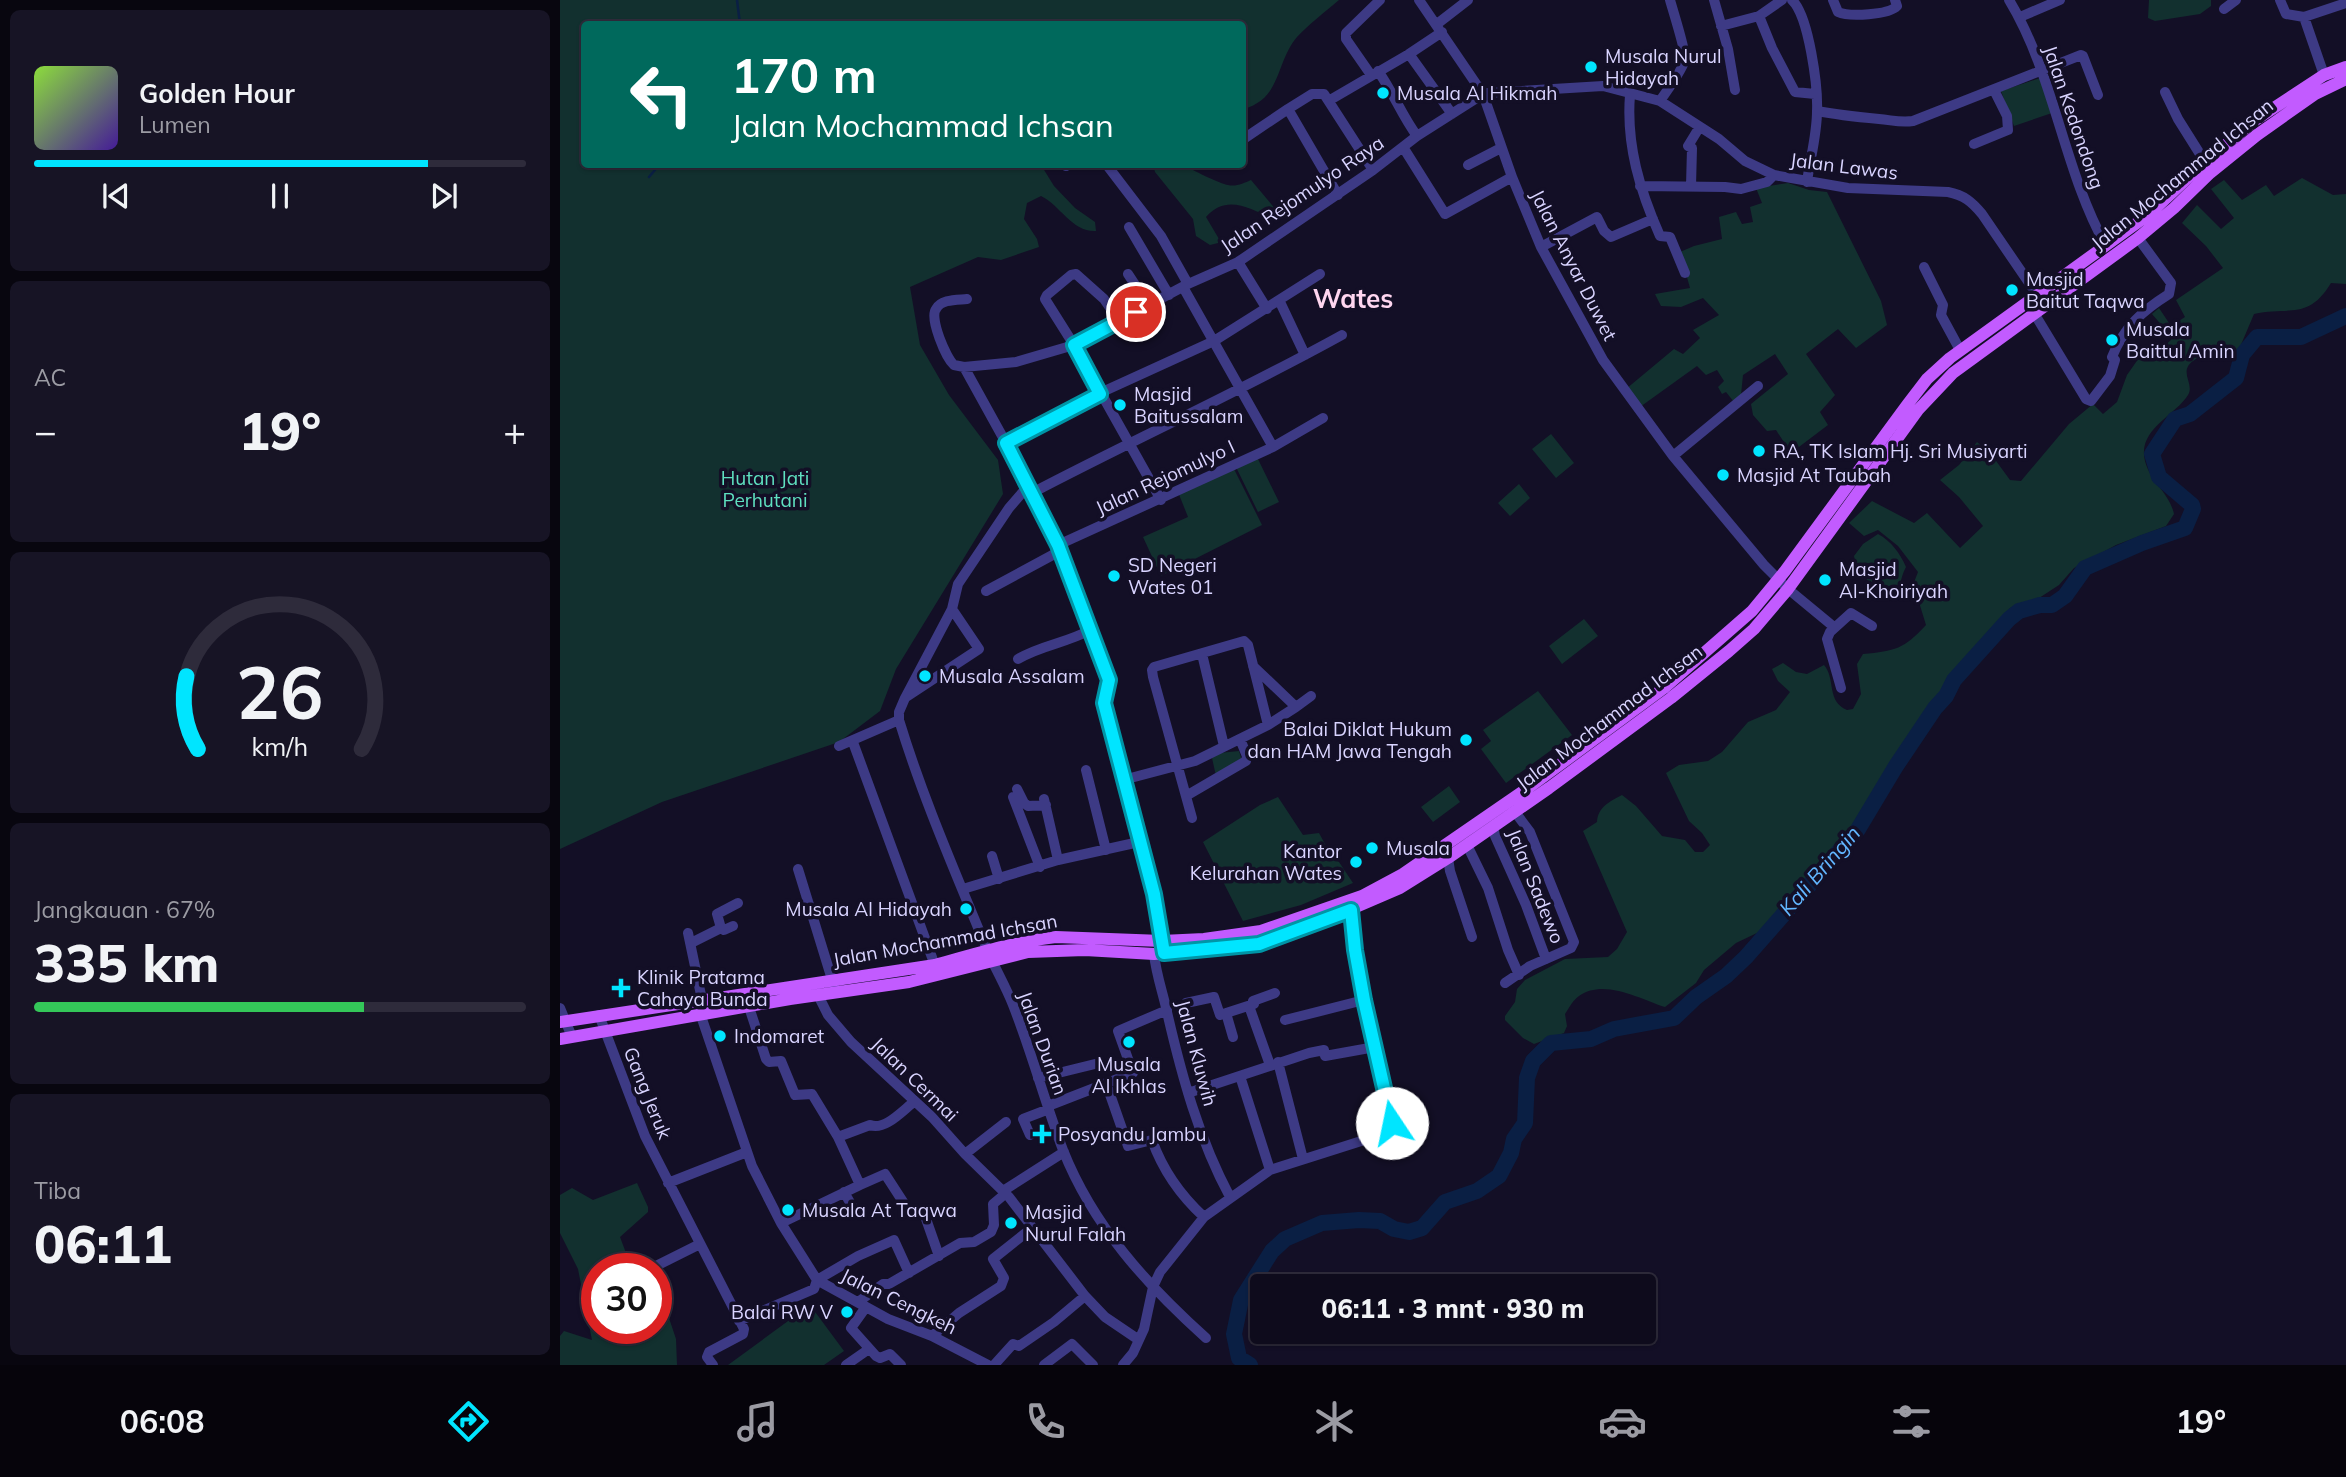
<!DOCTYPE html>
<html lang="id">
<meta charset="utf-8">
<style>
:root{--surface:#0e0b1c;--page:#171425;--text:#f1f3f6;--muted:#9b9ba3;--line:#2e2b3b;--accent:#00e5ff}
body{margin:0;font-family:Mulish,sans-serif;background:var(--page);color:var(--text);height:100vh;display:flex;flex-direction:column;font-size:26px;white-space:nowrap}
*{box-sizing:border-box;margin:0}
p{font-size:23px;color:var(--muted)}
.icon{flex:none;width:38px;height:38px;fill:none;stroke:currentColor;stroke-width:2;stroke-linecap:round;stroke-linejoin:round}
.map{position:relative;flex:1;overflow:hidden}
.sheet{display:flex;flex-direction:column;gap:10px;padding:10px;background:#08060f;width:560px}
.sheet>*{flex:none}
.hud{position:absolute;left:21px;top:21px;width:665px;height:147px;border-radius:7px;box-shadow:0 2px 5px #0004,0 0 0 2px var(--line);background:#00695c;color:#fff;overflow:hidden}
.speed{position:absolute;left:21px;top:1253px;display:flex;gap:14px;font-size:35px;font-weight:700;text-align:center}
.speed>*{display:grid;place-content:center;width:91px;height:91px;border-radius:50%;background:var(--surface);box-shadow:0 2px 5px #0004,0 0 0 2px var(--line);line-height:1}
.speed .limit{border:10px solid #d22;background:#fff;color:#111}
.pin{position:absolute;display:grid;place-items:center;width:60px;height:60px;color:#fff;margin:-30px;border:4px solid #fff;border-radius:50%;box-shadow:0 2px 7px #0007}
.me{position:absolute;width:77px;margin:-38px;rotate:349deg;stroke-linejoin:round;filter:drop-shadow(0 0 5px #0008)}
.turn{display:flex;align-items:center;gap:24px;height:147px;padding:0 35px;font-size:32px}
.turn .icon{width:91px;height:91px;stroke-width:2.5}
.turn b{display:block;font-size:49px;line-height:60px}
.big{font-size:52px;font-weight:800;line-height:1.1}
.sheet .widget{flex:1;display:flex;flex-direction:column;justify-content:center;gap:10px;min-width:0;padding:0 24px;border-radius:10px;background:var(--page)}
.sheet .dial{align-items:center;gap:0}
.dial svg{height:182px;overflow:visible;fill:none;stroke:var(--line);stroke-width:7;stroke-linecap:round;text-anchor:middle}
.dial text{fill:var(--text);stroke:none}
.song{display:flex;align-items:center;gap:21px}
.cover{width:84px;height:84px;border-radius:10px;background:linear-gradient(135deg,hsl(90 70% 55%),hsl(260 70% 35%))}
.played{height:7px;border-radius:4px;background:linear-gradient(90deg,var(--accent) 80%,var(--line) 80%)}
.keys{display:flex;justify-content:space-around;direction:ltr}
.heat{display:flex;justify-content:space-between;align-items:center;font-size:38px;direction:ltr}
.charge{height:10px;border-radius:5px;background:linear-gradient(90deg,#34c759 67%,var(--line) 0)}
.trip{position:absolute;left:690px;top:1274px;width:406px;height:70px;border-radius:7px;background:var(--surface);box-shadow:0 2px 5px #0004,0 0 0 2px var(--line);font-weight:800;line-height:70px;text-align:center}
.tab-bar{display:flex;height:112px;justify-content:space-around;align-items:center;background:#06040b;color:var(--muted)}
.tab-bar .icon{width:49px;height:49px}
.tab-bar .selected{color:var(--accent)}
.tab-bar b{font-size:32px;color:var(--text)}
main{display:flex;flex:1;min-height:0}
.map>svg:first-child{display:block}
.green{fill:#12302f}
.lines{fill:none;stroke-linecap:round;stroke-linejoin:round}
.stream{stroke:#0a1f44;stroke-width:2.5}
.river{stroke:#0a1f44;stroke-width:16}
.minor{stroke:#3d3a85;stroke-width:10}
.major{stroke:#c25bff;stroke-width:12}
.route-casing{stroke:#0095a6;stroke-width:18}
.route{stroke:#00e5ff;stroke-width:12}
.poi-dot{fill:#00e5ff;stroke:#130f26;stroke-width:2.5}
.labels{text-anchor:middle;stroke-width:7;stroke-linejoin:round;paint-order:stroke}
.poi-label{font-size:19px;fill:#d9d4ff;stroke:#130f26;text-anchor:start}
.street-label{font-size:19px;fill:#d9d4ff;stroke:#130f26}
.park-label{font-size:19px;fill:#5fe0c0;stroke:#130f26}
.water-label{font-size:21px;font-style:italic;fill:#62b6ff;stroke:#130f26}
.district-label{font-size:26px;font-weight:bold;fill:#ffd6f0;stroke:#130f26}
</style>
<main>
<section class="sheet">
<div class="widget">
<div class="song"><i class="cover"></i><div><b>Golden Hour</b><p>Lumen</p></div></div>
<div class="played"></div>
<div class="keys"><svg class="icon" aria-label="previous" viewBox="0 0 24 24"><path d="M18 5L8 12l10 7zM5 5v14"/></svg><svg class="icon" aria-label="pause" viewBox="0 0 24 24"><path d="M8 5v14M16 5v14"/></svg><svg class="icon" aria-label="next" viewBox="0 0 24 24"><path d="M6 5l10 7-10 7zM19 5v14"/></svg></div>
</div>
<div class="widget"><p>AC</p>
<div class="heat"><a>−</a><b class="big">19°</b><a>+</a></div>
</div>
<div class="widget dial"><svg viewBox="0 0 100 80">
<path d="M14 69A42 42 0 1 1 86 69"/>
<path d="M14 69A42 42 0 0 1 9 37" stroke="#00e5ff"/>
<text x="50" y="56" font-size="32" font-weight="700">26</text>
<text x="50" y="72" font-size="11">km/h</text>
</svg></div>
<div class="widget"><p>Jangkauan · 67%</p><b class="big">335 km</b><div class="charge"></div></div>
<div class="widget"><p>Tiba</p><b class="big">06:11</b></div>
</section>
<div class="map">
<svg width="1786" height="1365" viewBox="0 0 1786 1365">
<rect width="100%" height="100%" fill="#130f26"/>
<path class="green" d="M0,0H779C765,12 749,24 737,37C715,63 722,99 683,109L682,24H24V164L481,165L494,186L515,208L535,222L536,231C512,232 501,206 481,196L467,203L464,219L477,239L479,247L441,260L418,257L350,287L360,345L389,395L438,460L443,494L336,669L320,711L279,742L102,802L0,849Z
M1589,0H1651V6L1640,14L1595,21L1588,18Z
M1480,78L1492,113L1454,126L1441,91Z
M593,165H625C629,169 661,184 668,185C676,187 684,183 691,180L717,211L714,219C690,209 667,193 646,217L659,239L658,243L650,245L636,236L633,219L595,172Z
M1742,178L1773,195L1786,194V284L1771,283C1748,321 1729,306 1694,314L1680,347L1674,353C1658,352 1646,351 1633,361C1618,372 1635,384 1628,395C1615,416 1577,429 1585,461C1590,481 1610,494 1614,514L1606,526L1556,545L1514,568L1499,585L1476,600L1461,603L1450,608L1417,651L1386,684L1350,734L1301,815L1244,889L1199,932L1176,943L1144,970L1136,983L1105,1007C1080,999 1044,978 1019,996C1013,1000 1009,1008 1005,1014L1007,1026L1004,1033L974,1044L963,1038L945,1020V1016L955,1002L957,989L965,980L1005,959L1048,957L1057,949L1067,932L1023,831L1037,822C1038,807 1049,802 1062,795L1076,806L1102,836L1125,840L1135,852H1143L1150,845L1142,833L1129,821L1106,773L1119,765L1148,761L1162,752L1188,722L1216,710L1230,692L1218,681L1212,669L1223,663L1236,672L1247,674L1264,665C1276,679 1266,701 1287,710L1293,709L1301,694L1297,664L1303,654C1335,651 1344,649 1366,625L1358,599L1351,590L1358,572L1338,546L1318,530L1304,536L1289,523L1312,501L1354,523L1367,513L1400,548L1423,526L1399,497L1380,480L1399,465L1417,442L1431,454L1450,480L1461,481L1509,424L1533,404L1543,414L1557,402L1567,375L1588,345L1596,353L1611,340L1610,335L1592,314L1599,308L1611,326L1625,317L1616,300L1663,268L1646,246L1622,223L1637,205L1661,229L1674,218L1651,189L1664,180L1682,200L1706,185L1714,196Z
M1228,183L1249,190L1267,192L1321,301L1327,325L1296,348L1278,329L1246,354L1275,395L1260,412L1268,425L1231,453L1216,430L1207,431L1193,415L1191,404L1228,374L1215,354L1183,375L1181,395L1174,402L1166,392L1162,394L1158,387L1164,381L1157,370L1146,375L1137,366L1080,407L1066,389L1114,349L1123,354L1140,338L1133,330L1159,315L1143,298L1121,307L1101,306L1095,294L1130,288L1120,252L1134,246L1162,239L1159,217L1176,212L1182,224L1193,222L1190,207L1202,203L1196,188Z
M991,434L1014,463L996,478L972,449Z
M696,455L719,502L698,512L675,465Z
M672,465L702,525L601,576L583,537L628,517L618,492Z
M959,484L970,498L950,516L938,503Z
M1318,534C1331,541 1340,553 1346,567C1340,578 1341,588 1333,598L1289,567L1295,561L1294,556L1303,544Z
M1024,619L1038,636L1002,664L989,646Z
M978,691L1012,735L946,783L921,749L931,741L923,730Z
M679,751L682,761L656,776L652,758L659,753Z
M889,786L900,802L873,822L861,807Z
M718,797L743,835L759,833L771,855L779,862L793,883L741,905L683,921L643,842L700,805Z
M77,1183L88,1207V1212L60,1237L66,1253L78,1269H37V1328H96V1279L116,1339L117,1365H0V1336L4,1331L32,1340L18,1269L0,1233V1195L12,1188L33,1200Z
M250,1305L284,1351L264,1365H168Z"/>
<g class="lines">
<path class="stream" d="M177,0L180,24
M89,177L100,164"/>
<path class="river" d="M690,1365L679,1358L674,1334L681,1300L712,1251L725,1239L762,1223L799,1220L820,1221L834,1229L849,1232L862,1228L885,1202L917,1191L939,1176L951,1153L954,1139L965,1123L967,1078L973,1061L991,1043L1031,1039L1054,1029L1114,1018L1136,997L1166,976L1186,957L1297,831L1336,766L1375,708L1386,696L1394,680L1449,619L1459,611L1480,605H1492L1505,596L1525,568L1582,543L1625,528L1633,509L1632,505L1599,477L1592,454L1615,419L1630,414L1676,378L1682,355L1697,337H1741L1786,316"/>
<path class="minor" d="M859,0L923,94L952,177L981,247L1043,360L1113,456L1204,565L1228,589L1274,627
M1154,0L1168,49L1175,90
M1232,0C1249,16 1258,87 1257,111C1257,135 1250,159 1247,182
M1273,0L1278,12C1289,17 1329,15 1337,6L1335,0
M1449,0C1495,76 1503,169 1546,246
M1720,0L1726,14L1744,17
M1664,9L1676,0
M1199,16L1212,48L1235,92L1255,94
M1460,17L1500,0
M877,24L908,0
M1161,26L1199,16L1222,0
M882,32L849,54L892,114
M818,71C833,92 842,116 857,136
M811,75L786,39V33L820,0
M1764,75L1744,17L1786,3
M1605,92L1618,119L1645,162
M1070,95C1066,145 1080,191 1100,236L1110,237L1125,273
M770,100L849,54
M1100,101C1106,92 1124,68 1125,59C1126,51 1113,11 1110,0
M1257,111C1278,115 1298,117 1319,119C1332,120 1340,123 1353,121L1521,55L1523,56L1538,95
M682,140L728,109
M1414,144L1448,130L1447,116L1434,90
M843,147L885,214L952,177
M546,164L601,236L628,284
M908,165L941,148
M506,166L509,164
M1080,186L1165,187L1181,189L1207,182L1214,175
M1131,186L1132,148L1128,146L1139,128
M778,195L728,109L752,94H764L813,170
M569,227L609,295
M981,247L1037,217L1044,231L1051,237L1093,219
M678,262L707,309
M1364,267L1383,305L1381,315L1400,350
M568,274L589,306
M623,287L713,447
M407,299C397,300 381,299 376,309C369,318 386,358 394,365L404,367L456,362L514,345L628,284L678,262L813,170L857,136L923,94L928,93L1043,86L1100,101L1159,139L1185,161L1214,175L1288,188L1388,192C1404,195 1412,202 1422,214L1480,299
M720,302L745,355
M1474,313L1526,399L1531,401L1550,376L1555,360L1552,357C1564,327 1582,311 1609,294L1611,283L1578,238
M559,321L544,299L516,274L511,275L487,295L485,299L514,345L601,500
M404,367L446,443L498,545L526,614L549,680L544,703L594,894L603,945
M446,443L540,393L654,341L760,274
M1113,456L1198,386
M468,486L449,508L398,584L392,609L345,698L339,712V720C363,799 397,876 428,952C436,970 446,987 453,1005C472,1053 485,1103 503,1150C533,1226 587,1285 646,1338
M472,493C575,439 681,391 782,335
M498,545L713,447L763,418
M426,591L500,551
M642,654L664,746
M458,659C481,645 507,643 530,630
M1281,688L1267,639L1270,632L1291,613L1312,626
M346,697L419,649L392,609
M736,707L751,696
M294,745L377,971
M279,746L339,720
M526,770L546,850
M563,780L635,761L708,725L736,707L693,666
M457,789L464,803L468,806L486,805
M626,796L686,761L687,756L680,739
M453,797L480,867
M484,799L498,860
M632,818L593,677L592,670L594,667L684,641L688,645L708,725
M933,826L935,836L966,905L986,959
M907,845L928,888L948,950L959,975
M432,856L439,879
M888,858L890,871L912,937
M238,869L274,986
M403,889L498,860L579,842
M161,928L157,914L178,903
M128,933L141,995V1016L192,1166L221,1223L257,1280L328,1319L372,1336L428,1365
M131,943L161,928L164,930L173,926
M594,954C596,974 603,993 607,1012C622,1077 639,1139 670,1197
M945,983L970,966L1011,948L1014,942L970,832L952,808
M256,991L268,1015L291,1042L372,1117L405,1154L449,1197L525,1296L545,1317L579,1340
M626,1003L654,997L660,1015L694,1004L693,1001L715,993
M689,1006L710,1065
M189,1007L206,1059L209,1062L221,1061L235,1095L252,1094L278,1137
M0,1008L12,1037
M666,1013L673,1037
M39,1015L85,1136L184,1329L183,1334L149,1352L147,1357L153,1365
M725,1020L804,1000
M718,1062L743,1159
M572,1068L589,1062
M680,1076L710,1170
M478,1078L535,1064
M546,1083L568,1146L592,1140C603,1171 620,1195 644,1217
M628,1093L749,1053L764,1050L765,1056L815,1047
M488,1106L573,1073L558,1031L607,1010
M470,1135L463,1119L489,1109
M405,1154L446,1122
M108,1183L187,1152
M300,1185L325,1174L349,1211H360L365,1216L379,1256
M443,1191L504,1152
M284,1192L296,1213
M221,1223L300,1185L278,1137L310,1125C325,1131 343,1110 355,1101
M90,1269L140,1244
M298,1302L323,1284H329L400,1243L414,1242L431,1232L434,1225L433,1204L445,1194
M306,1307L291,1328L316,1356L320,1358L330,1354L341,1365
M179,1321L254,1289L257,1280L298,1256L334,1240L349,1273
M372,1336L399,1313L441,1286L444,1278L433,1259L472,1228
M286,1365L309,1349
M434,1365L453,1344L459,1346L494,1322L525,1296
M484,1365L512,1344L533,1365
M563,1365L573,1353L584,1329L593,1287L600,1272L644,1217L710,1170L817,1136L825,1132L832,1123L804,1000L795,950L791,910"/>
<path class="major" d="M0,1022L375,965C415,954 454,942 496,937L602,941L644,939L701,931L802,896L843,874L968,788L1104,688L1192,611L1225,571L1347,405L1367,379L1390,358L1588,215L1636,170L1694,121L1764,75L1786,67
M0,1039L230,999L349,982L468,952L525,950L594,954L699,944L754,925L840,888L888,858L989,788L1111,698L1169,651L1194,629L1228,589L1358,410L1393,373L1578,238L1614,208L1650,173L1697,135L1755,94L1786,79"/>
</g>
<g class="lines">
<defs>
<path id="route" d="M576,312L514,345L540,394L446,443L498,545L549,680L544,703L594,894L604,953L699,944L791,910L795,950L804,1000L832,1123"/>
</defs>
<use href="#route" class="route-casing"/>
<use href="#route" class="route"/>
</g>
<g class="poi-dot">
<circle cx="1031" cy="67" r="7"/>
<circle cx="823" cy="93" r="7"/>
<circle cx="1452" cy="290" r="7"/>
<circle cx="1552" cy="340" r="7"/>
<circle cx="560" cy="405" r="7"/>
<circle cx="1199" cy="451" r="7"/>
<circle cx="1163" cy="475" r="7"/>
<circle cx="554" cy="576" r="7"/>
<circle cx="1265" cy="580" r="7"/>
<circle cx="365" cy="676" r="7"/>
<circle cx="906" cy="740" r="7"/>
<circle cx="812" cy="848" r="7"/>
<circle cx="796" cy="862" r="7"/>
<circle cx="406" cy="909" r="7"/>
<path d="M57.5 977.5h7v7h7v7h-7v7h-7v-7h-7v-7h7z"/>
<circle cx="160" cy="1036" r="7"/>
<circle cx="569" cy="1042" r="7"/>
<path d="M478.5 1123.5h7v7h7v7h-7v7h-7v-7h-7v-7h7z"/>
<circle cx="228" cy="1210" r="7"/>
<circle cx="451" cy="1223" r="7"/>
<circle cx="287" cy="1312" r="7"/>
</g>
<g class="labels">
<g class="poi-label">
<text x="1045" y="63">Musala Nurul<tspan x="1045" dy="22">Hidayah</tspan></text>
<text x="837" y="100">Musala Al Hikmah</text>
<text x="1466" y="286">Masjid<tspan x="1466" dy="22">Baitut Taqwa</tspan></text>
<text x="1566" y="336">Musala<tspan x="1566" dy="22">Baittul Amin</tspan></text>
<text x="574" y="401">Masjid<tspan x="574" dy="22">Baitussalam</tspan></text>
<text x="1213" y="458">RA, TK Islam Hj. Sri Musiyarti</text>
<text x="1177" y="482">Masjid At Taubah</text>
<text x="568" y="572">SD Negeri<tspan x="568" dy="22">Wates 01</tspan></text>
<text x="1279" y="576">Masjid<tspan x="1279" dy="22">Al-Khoiriyah</tspan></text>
<text x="379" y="683">Musala Assalam</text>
<text x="892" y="736" text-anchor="end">Balai Diklat Hukum<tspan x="892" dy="22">dan HAM Jawa Tengah</tspan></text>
<text x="826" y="855">Musala</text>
<text x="782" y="858" text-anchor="end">Kantor<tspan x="782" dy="22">Kelurahan Wates</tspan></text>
<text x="392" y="916" text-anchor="end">Musala Al Hidayah</text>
<text x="77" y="984">Klinik Pratama<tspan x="77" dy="22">Cahaya Bunda</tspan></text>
<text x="174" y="1043">Indomaret</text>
<text x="569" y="1071" text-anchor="middle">Musala<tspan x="569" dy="22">Al Ikhlas</tspan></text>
<text x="498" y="1141">Posyandu Jambu</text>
<text x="242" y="1217">Musala At Taqwa</text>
<text x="465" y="1219">Masjid<tspan x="465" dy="22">Nurul Falah</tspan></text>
<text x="273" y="1319" text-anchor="end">Balai RW V</text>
</g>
<g class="street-label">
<text transform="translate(1514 117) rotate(71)" y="7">Jalan Kedondong</text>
<text transform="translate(1284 166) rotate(7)" y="7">Jalan Lawas</text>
<text transform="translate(1622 174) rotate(-39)" y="7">Jalan Mochammad Ichsan</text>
<text transform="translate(742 194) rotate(-34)" y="7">Jalan Rejomulyo Raya</text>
<text transform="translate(1014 265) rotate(63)" y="7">Jalan Anyar Duwet</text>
<text transform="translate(605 477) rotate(-25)" y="7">Jalan Rejomulyo I</text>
<text transform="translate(1049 717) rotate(-37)" y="7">Jalan Mochammad Ichsan</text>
<text transform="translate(976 886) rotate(68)" y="7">Jalan Sadewo</text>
<text transform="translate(385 940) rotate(-10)" y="7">Jalan Mochammad Ichsan</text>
<text transform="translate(483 1043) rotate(70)" y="7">Jalan Durian</text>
<text transform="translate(637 1053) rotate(75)" y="7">Jalan Kluwih</text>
<text transform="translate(355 1079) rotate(44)" y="7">Jalan Cermai</text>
<text transform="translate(88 1093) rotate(68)" y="7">Gang Jeruk</text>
<text transform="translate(339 1301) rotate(26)" y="7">Jalan Cengkeh</text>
</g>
<g class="park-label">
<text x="205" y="485">Hutan Jati<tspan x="205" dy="22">Perhutani</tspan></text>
</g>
<g class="water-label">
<text transform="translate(1260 871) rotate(-49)" y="7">Kali Bringin</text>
</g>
<g class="district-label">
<text x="793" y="308">Wates</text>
</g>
</g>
</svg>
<div class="speed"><div class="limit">30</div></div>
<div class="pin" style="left:576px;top:312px;background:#d93025"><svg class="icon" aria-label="arrive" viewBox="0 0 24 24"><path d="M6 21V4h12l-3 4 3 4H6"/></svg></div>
<svg class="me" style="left:832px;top:1123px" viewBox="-20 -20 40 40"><circle r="19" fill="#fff"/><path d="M0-13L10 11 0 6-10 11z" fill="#00e5ff"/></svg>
<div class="trip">06:11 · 3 mnt · 930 m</div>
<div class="hud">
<div class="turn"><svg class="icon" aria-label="left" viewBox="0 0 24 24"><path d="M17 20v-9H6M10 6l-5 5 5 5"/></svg><div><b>170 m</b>Jalan Mochammad Ichsan</div></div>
</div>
</div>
</main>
<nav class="tab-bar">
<b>06:08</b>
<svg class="icon selected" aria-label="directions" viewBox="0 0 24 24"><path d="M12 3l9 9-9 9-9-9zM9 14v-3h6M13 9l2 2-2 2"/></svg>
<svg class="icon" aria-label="music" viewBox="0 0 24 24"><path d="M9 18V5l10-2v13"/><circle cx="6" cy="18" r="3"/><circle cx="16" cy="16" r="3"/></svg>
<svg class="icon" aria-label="phone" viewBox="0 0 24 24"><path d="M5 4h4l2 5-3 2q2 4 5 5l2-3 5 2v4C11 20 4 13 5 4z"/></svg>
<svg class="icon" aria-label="climate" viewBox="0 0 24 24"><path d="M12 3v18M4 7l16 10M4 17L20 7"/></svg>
<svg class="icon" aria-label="car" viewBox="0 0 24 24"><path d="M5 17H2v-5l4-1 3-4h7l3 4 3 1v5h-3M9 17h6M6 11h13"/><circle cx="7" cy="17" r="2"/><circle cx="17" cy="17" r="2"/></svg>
<svg class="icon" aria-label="filters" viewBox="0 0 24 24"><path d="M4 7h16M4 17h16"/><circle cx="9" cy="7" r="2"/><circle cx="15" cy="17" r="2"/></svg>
<b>19°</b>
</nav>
